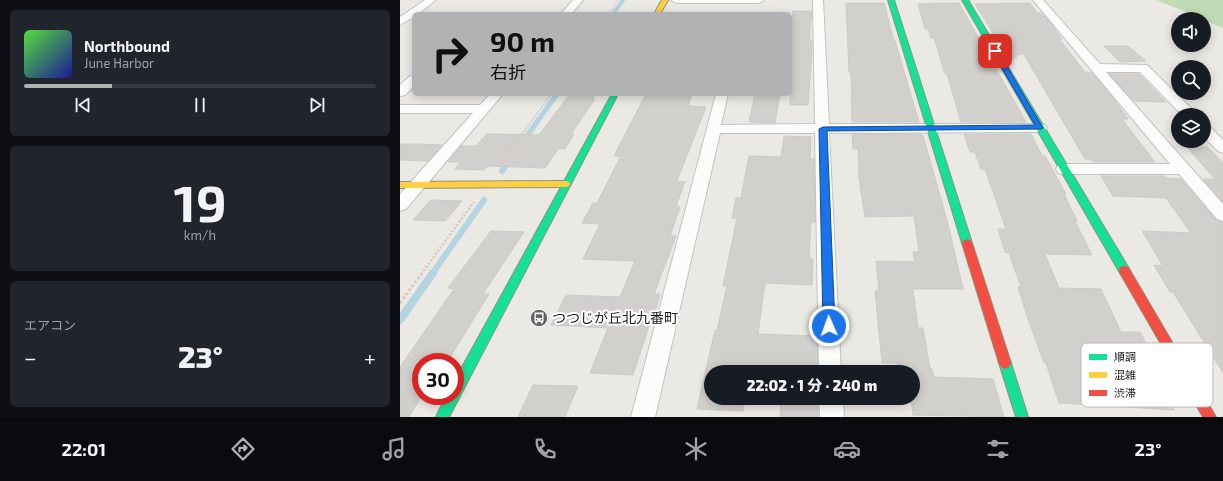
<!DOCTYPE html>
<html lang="ja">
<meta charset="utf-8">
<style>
:root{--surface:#171b24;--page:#20242c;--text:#f1f3f6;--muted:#9ea1a6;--line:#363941;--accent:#b1b2b3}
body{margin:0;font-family:"Exo 2","Noto Sans JP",sans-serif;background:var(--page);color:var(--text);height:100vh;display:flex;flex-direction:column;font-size:15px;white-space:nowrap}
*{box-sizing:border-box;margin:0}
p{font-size:13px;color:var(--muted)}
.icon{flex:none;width:22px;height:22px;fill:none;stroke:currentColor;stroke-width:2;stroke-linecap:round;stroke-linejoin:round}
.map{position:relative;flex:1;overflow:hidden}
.details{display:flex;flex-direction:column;gap:10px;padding:10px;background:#0d0f14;width:400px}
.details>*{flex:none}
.banner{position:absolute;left:12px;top:12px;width:380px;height:84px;border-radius:6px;box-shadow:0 2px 10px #0003;background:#b1b2b3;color:#111;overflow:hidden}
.fabs{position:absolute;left:771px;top:12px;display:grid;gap:8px}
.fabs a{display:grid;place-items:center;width:40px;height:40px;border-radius:50%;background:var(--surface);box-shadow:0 2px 10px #0003;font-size:20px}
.speed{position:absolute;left:12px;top:353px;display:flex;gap:8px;font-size:20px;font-weight:700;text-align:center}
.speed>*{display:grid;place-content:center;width:52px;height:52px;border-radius:50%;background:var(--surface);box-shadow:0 2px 10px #0003;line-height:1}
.speed .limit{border:6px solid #d22;background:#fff;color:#111}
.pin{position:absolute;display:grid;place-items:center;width:34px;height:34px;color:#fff;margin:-17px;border-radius:8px;box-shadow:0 2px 6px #0006}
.me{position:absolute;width:44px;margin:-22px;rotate:358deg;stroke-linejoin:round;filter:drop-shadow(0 0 3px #0008)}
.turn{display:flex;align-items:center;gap:14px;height:84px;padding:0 12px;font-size:18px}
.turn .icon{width:52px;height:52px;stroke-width:2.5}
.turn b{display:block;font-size:28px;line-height:34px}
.big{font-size:30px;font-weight:800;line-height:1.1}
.details .card{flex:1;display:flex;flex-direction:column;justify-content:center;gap:6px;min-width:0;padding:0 14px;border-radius:6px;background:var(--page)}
.details .dial{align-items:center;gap:0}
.dial b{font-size:52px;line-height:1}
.song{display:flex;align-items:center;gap:12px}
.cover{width:48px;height:48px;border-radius:6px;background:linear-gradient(135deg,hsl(110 70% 55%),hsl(240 70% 35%))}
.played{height:4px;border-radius:2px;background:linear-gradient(90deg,var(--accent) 25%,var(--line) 25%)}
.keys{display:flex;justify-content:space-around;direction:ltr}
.heat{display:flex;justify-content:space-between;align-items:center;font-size:22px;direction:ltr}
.trip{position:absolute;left:304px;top:365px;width:216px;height:40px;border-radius:20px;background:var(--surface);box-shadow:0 2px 10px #0003;font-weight:800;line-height:40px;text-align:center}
.menu{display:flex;height:64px;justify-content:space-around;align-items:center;background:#090b0e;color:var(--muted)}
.menu .icon{width:28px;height:28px}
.menu .active{color:var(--accent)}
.menu b{font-size:18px;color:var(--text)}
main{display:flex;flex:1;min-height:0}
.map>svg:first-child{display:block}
.forest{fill:#c1dbb6}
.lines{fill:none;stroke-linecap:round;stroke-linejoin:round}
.stream-far3{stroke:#b3d4e0;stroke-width:4}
.stream-far2{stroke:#b3d4e0;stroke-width:5}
.stream-far1{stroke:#b3d4e0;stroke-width:6}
.stream{stroke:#b3d4e0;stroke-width:8}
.building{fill:#d2d0cc;stroke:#cdcac5}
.street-casing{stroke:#c2c2c0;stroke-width:2}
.fast-casing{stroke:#90947c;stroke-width:2}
.slow-casing{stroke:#90947c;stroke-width:2}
.jam-casing{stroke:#90947c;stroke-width:2}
.path-far3{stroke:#d6c8c3;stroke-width:1.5;stroke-dasharray:1.5 1.5;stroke-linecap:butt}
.path-far2{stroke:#d6c8c3;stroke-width:2;stroke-dasharray:1.5 1.5;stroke-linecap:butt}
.path-far1{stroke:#d6c8c3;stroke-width:2.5;stroke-dasharray:2 2;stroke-linecap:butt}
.path{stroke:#d6c8c3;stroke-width:3;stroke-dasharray:2.5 2.5;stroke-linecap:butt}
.street{fill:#fcfcfb;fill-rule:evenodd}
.fast{fill:#16e098;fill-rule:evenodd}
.slow{fill:#ffcf43;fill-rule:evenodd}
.jam{fill:#f24e42;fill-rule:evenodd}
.route{fill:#1a73e8;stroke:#114b97}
.labels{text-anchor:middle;stroke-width:4;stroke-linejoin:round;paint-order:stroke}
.near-poi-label{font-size:14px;fill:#1b1b1b;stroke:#fff;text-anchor:start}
.key{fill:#fff;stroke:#bbb;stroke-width:1}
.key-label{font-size:11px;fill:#1b1b1b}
</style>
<main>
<section class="details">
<div class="card">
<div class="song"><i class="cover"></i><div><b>Northbound</b><p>June Harbor</p></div></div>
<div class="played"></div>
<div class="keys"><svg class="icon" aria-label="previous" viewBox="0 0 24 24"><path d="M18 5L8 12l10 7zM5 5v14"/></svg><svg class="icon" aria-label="pause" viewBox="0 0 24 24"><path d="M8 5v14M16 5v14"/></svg><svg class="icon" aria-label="next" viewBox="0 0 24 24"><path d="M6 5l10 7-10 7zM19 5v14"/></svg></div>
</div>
<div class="card dial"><b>19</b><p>km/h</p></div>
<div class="card"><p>エアコン</p>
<div class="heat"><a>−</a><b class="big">23°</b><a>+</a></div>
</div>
</section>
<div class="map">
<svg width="823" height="417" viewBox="0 0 823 417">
<rect width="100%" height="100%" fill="#eae9e4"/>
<path class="forest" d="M756,0H823V28L804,20V19Z"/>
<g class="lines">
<path class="stream-far3" d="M213,14L223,0"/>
<path class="stream-far2" d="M124,140L157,94"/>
<path class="stream-far1" d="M102,171L109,161
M32,274L84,200"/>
<path class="stream" d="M0,320L33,273"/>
</g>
<path class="building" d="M446,3H484L494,41H495L519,122H452L451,73L449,72Z
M559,3L626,122H561L547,74H545L534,38H531L528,29H525L518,4Z
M630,3L637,13H641L648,20L662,39H659L685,72L692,73L715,101L728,119H722L755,162H693L691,159H685L623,53L610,60L575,4Z
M393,11H412L409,40H412V50L408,105H390V30Z
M704,46H728L746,61L720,62Z
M709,74H739L766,102L734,101Z
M170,94H196L192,99H195L171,134H174L165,149H158L145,168L88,166L84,170L55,169L61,162H48L61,146H76L87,134L139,135Z
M246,94H292L288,106L306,107L277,181L285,182L276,206L280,207L270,236H276L254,294H260L252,323H250L233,375L190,373L208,328L151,325L166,295L220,297L235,261L183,259L200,224L182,223L193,203H197L221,156H214Z
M355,94H380L375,123L349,122Z
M452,134H521L523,136L548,224L563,289H513L518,328H523L530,369H532L534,377L593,379L604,417L513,415L511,398H513V372H498L497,363H482L475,291H479L476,261L515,262L513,252H519L514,216L465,217L459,178L458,149H453Z
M564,134H631L642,156H645L666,194H664L677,221H675L692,255L645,254L659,288L701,289L721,332H740L758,366H752L774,410L659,403L646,363H644L627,316L618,287H621L609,253L605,252L598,229H606L585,169H581L575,152H570Z
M384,136L411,137L410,159H414L415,222H411L409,258L413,259L412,285L365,283L358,334L417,336L418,372H383L384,369L349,367L348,372H311V398H345L343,411L297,409L315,330H317L327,286H323L337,218H332L336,198H341L349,156L381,157Z
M0,144H15L42,145L28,161L0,160Z
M787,147H808L823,163V202L803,179H815Z
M701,176H764L766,178L781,179L816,220L823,222V373L773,292H770L754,265L763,266L742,231L791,233L766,198L713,196Z
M31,200L62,201L45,221L13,220Z
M91,231L124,232L83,294H89L47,362H21V397L9,417H0V367L54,289L48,288Z
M133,385L178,386L165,417H118Z
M381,398H418V417H380Z"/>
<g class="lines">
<defs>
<path id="street" d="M25,0H36L18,14H14V17L0,25V17Z
M173,0H183L171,14H161Z
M271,0H364L359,3H276Z
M413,0H423L429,124H640L645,125L647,128L645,131L640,132L429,133L441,372H419L415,133H320L255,417H231L316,94H328L321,125L415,124Z
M633,0H643L700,64L747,65L795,112L797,115H782L740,72H706L823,204V221L817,219L779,174H664L658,173L656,169L658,165L664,164H770Z
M14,75V86L5,95L0,96V85L10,76Z
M90,94H103L6,209L0,211V194L73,113H0V105H80Z
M804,125L809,126L823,140V153L818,151L804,137Z
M419,398H443L444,417H420Z"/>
<path id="fast" d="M488,0H494L572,243L570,246H564L562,243Z
M562,0H568L728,267L729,270L728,273L724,274L720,273Z
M212,94H218L49,417H36L46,396H55V380Z
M605,357L609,359L611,363L628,417H616L599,363L601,359Z"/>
<path id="slow" d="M262,0H268L260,14H254Z
M167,181L171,184L167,187L0,188V182Z"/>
<path id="jam" d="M567,239L570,240L572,243L611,363L609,367L605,369L601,367L599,363L562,243L564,240Z
M724,266L728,267L816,417H803L720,273L719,270L720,267Z"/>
</defs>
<use href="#street" class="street-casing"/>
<use href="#fast" class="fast-casing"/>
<use href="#slow" class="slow-casing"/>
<use href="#jam" class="jam-casing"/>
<path class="path-far3" d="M208,14L218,0"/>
<path class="path-far2" d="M103,161L151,94"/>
<path class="path-far1" d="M99,167L104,160
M21,274L74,202"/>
<path class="path" d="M0,303L22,273"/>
<use href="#street" class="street"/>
<use href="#fast" class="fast"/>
<use href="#slow" class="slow"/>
<use href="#jam" class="jam"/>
</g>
<path class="route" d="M593,50L598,51L643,128L642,129L427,131L435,326L433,330L429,332L425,330L423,326L419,129L423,127L635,125L592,51Z"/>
<defs>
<symbol id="bus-disc" viewBox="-11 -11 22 22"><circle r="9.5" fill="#636361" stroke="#fff"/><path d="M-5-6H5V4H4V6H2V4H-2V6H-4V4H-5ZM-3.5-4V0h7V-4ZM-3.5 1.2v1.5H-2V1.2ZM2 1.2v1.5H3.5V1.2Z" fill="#fff"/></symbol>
</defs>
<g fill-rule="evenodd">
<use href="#bus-disc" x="129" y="308" width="20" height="20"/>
</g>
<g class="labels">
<g class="near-poi-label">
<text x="152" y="323">つつじが丘北九番町</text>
</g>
</g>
<rect x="681" y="343" width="132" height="64" rx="6" class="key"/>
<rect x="689" y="354" width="18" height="6" fill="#16e098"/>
<rect x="689" y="372" width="18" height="6" fill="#ffcf43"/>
<rect x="689" y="390" width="18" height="6" fill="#f24e42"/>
<g class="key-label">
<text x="714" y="361">順調</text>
<text x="714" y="379">混雑</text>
<text x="714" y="397">渋滞</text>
</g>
</svg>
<div class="fabs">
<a><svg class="icon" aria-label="sound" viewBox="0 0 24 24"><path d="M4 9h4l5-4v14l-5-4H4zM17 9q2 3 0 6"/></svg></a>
<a><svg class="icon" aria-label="search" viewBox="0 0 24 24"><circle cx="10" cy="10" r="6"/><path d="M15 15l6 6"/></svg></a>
<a><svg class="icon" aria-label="layers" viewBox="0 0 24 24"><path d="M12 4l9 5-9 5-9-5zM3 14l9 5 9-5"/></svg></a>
</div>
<div class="speed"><div class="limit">30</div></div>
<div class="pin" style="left:595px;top:51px;background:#d93025"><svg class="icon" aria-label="arrive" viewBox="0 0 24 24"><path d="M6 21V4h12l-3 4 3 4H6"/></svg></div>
<svg class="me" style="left:429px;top:326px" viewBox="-20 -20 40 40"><circle r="17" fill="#1a73e8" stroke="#fff" stroke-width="3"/><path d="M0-11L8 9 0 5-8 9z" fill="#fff"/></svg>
<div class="trip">22:02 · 1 分 · 240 m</div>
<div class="banner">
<div class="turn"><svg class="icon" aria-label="right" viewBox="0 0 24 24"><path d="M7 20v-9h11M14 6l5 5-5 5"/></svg><div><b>90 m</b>右折</div></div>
</div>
</div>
</main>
<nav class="menu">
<b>22:01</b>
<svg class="icon active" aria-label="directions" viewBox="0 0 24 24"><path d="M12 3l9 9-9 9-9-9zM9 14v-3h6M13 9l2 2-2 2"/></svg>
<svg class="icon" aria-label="music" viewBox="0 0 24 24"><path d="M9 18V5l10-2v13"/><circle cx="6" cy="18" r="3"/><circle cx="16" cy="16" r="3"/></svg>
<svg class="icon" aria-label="phone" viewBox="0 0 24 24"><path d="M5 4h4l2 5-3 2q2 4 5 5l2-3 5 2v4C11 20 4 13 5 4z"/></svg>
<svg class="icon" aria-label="climate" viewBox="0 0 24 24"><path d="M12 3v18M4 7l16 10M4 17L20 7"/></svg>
<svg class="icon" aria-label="car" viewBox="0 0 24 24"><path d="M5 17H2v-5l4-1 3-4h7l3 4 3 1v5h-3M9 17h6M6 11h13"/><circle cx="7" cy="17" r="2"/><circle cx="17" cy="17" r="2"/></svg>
<svg class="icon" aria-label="filters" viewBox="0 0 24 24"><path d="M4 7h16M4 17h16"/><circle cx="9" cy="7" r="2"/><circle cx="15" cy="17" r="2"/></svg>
<b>23°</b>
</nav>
